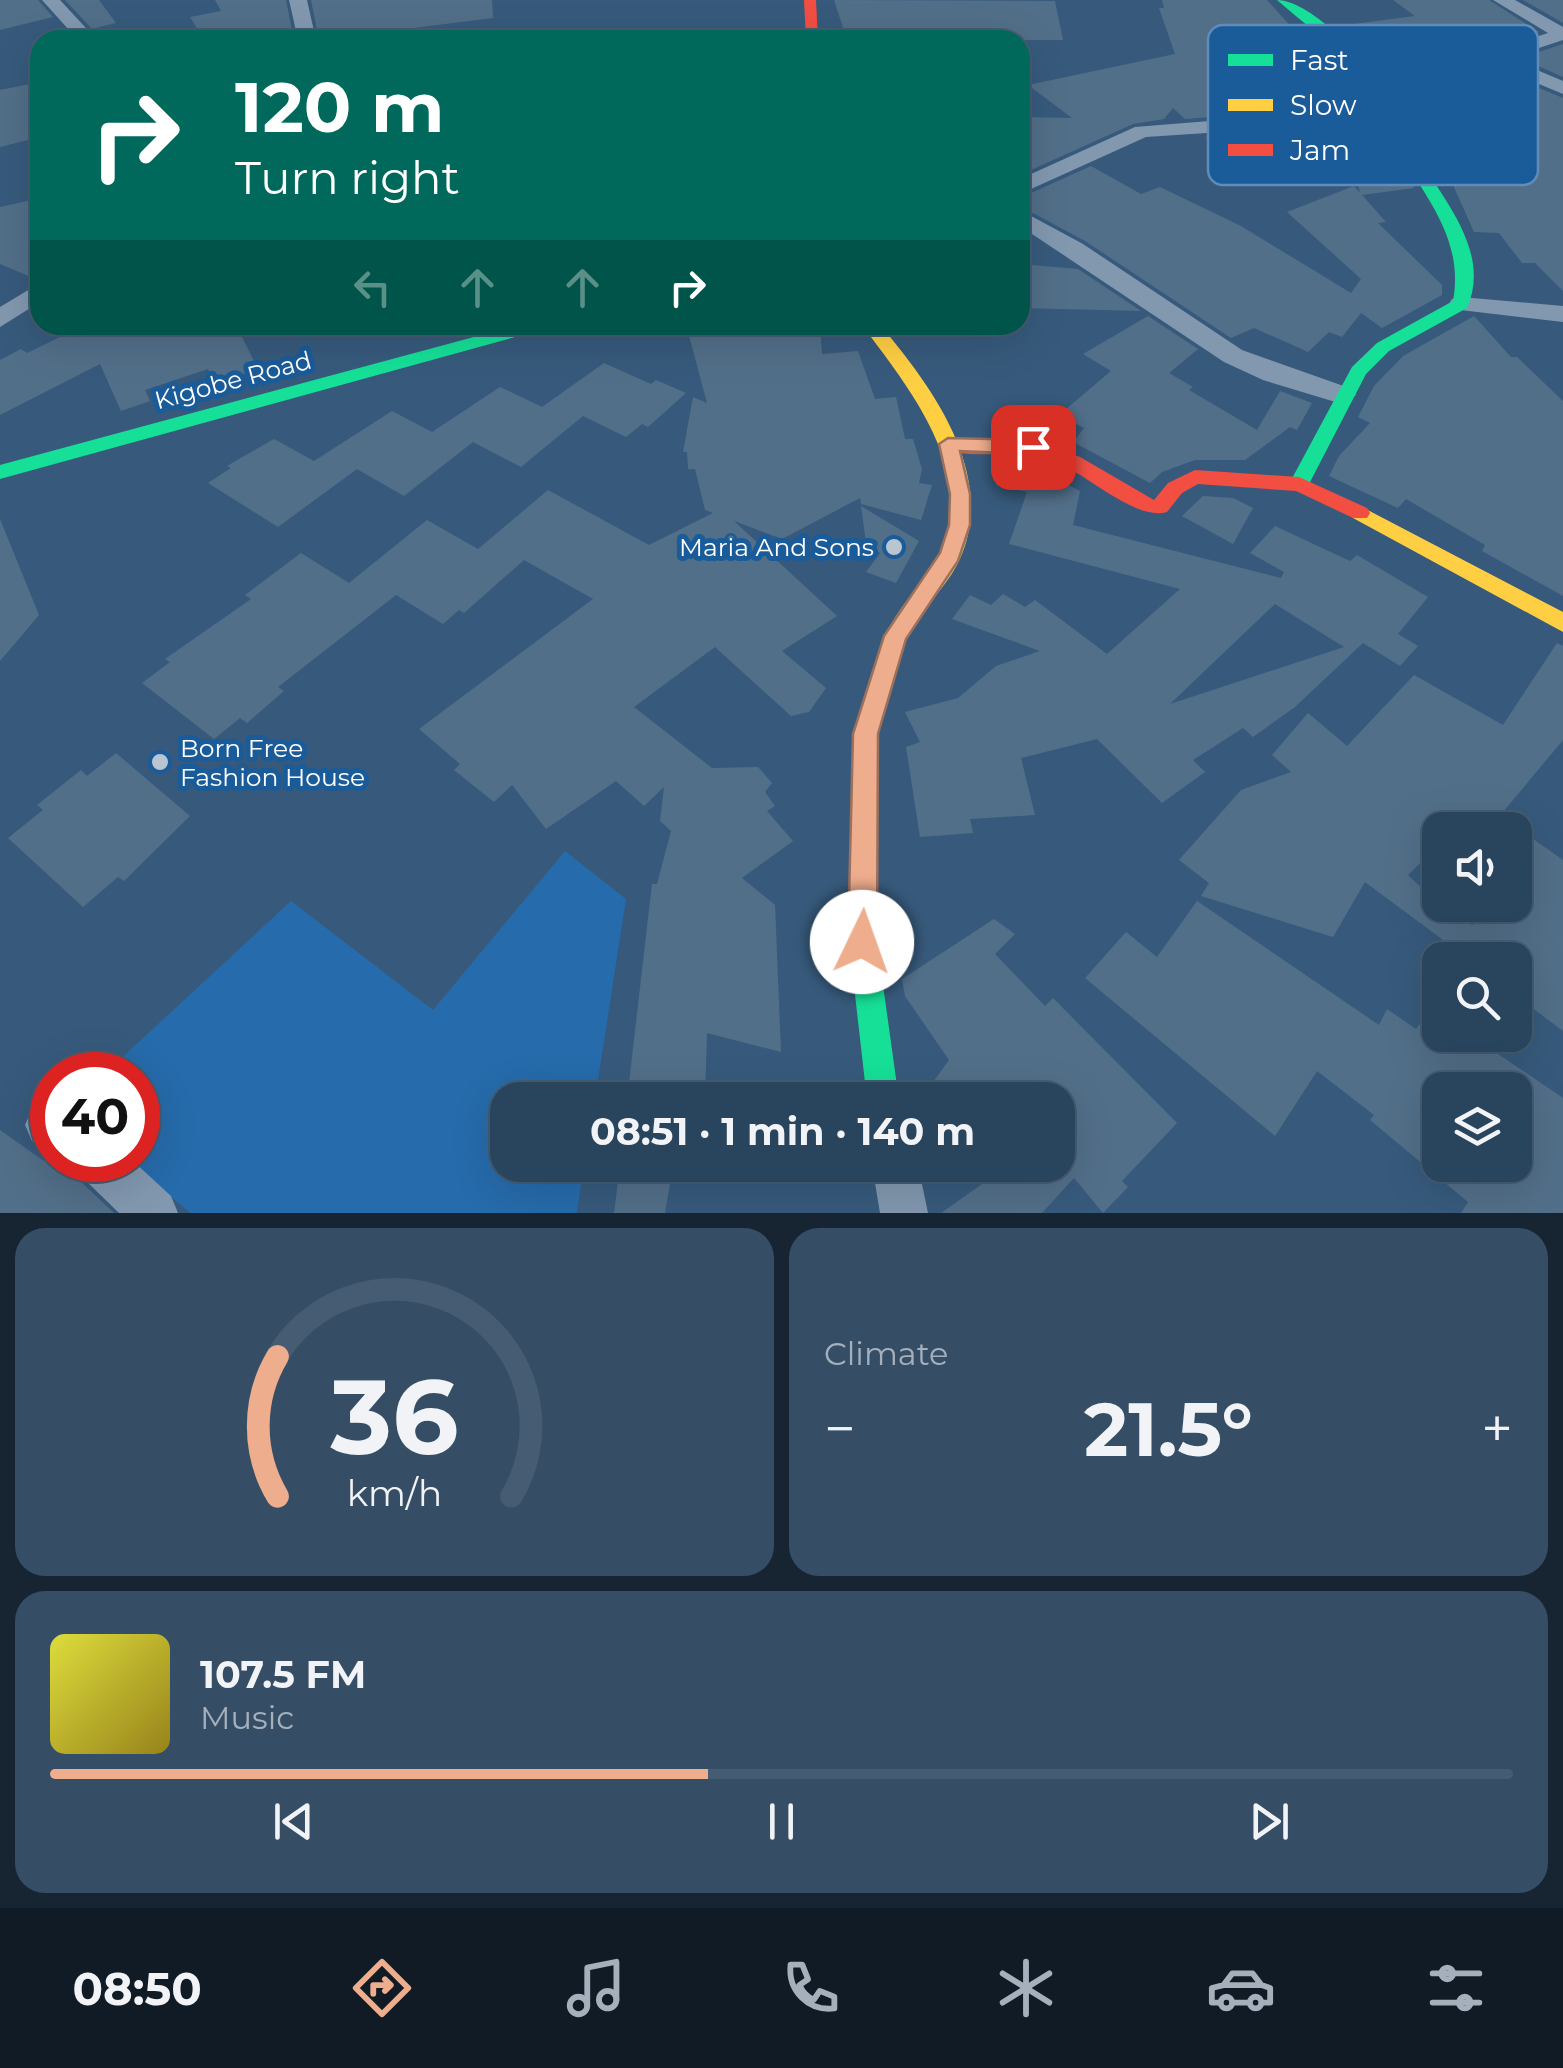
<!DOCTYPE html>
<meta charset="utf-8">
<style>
:root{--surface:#29445d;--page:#354e66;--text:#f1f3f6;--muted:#a5b0bc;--line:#455c72;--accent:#eead8d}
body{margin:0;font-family:Montserrat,sans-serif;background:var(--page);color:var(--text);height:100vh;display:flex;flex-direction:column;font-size:38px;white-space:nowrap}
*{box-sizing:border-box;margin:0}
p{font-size:32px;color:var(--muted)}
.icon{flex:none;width:55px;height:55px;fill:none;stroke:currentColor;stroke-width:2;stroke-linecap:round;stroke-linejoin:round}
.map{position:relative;height:1213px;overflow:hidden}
.sheet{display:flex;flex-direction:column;gap:15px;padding:15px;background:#172533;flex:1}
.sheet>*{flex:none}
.banner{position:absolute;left:30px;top:30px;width:1000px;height:305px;border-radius:30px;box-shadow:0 10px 40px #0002,0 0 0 2px var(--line);background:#00695c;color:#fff;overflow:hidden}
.tools{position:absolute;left:1422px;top:812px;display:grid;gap:20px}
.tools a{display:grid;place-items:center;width:110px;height:110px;border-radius:20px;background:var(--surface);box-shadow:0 10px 40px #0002,0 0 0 2px var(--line);font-size:50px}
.speed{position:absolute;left:30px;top:1052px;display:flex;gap:20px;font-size:50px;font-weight:700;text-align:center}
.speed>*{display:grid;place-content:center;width:130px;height:130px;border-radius:50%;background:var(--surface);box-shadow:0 10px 40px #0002,0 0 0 2px var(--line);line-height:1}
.speed .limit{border:15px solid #d22;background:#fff;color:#111}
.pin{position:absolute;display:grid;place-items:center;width:85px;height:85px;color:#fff;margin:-42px;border-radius:20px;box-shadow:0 5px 15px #0006}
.me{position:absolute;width:110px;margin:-55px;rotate:3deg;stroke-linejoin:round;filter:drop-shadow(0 0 8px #0008)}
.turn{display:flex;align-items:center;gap:35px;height:210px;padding:0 40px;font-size:45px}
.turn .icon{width:130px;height:130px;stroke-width:2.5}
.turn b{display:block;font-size:70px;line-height:85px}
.lanes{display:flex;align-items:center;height:95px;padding:0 40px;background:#0003;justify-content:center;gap:50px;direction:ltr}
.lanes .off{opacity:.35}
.big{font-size:75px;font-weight:700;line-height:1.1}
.sheet .card{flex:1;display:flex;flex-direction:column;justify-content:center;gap:15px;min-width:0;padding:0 35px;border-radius:30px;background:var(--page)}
.sheet .dial{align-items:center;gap:0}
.dial svg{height:260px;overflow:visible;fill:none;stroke:var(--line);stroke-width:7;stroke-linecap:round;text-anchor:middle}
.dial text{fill:var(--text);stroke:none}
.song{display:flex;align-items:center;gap:30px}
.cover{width:120px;height:120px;border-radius:15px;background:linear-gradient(135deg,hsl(60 70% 55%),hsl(50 70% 35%))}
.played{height:10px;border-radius:5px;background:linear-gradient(90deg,var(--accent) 45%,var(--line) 45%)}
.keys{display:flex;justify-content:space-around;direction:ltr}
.heat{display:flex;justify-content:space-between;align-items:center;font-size:55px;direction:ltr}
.sheet .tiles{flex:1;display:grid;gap:15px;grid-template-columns:1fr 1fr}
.card:last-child{grid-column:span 2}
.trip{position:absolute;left:490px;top:1082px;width:585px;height:100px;border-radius:30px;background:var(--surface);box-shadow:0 10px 40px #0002,0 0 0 2px var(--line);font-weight:700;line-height:100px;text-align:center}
.tab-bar{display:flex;height:160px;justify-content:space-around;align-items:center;background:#101b25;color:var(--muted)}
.tab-bar .icon{width:70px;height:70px}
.tab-bar .active{color:var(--accent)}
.tab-bar b{font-size:45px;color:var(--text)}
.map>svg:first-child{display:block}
.green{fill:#266bab}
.building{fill:#526f89;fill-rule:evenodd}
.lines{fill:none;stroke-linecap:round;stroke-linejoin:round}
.street{fill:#8298af;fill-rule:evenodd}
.fast{fill:#16e098;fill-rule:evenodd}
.slow{fill:#ffcf43;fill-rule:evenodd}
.jam{fill:#f24e42;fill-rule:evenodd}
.route{fill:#eead8d;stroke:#9b705c;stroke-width:2.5}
.poi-dot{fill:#b9c5d1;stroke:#1a5b99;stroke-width:4}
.labels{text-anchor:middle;stroke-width:10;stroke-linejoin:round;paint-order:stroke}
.street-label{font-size:25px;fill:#fff;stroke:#1a5b99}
.poi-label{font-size:25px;fill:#fff;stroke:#1a5b99;text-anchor:end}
.key{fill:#1a5b99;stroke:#5f8cb8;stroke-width:2.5}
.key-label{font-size:28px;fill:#fff}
</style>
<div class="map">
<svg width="1563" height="1213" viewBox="0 0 1563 1213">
<rect width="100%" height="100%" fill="#375a7c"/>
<path class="green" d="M565,851L626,899L595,1100H508V1165H584L577,1213H190L128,1160H138V1075H103L291,901L433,1010Z"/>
<path class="building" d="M0,0H38L53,17L0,30Z
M65,0H99L116,23L92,29Z
M215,0H286L294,40H204L190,17L221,11Z
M311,0H492L493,18L319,40Z
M834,0L1055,1L1063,40H847Z
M1162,0H1267L1294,30L1302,29L1348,80L1300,82L1318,95L1222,116L1185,119L1173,108L1164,119L1133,124L1020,175V117L1072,118L1028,85L1175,54L1159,8H1164Z
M1393,0H1489L1539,32L1387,78L1338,26L1415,16Z
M1523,0H1563V23Z
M1563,44V77L1520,58Z
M1491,68L1563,98V291L1535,263H1522L1499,233L1474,232L1453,185L1432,156L1448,150L1441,128L1417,133L1403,102V97Z
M40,82V137L0,147V90Z
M1276,126L1310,155L1241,170L1205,137Z
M1091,166L1141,194L1160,187L1241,226L1351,293L1361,279L1287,212L1354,186L1360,193L1358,184L1400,168L1414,188L1362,195L1386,222L1378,223L1442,285V295L1382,328L1361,313L1342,337L1329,332L1308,352L1254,328L1231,338L1085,241L1020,206V198Z
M36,199L40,213L38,280L0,264V207Z
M1020,264L1078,269L1141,311L1020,308Z
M1148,316L1198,349L1169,373L1193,387L1189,390L1257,430L1280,391L1312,403L1297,430L1290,427L1245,460H1195L1162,472L1150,483L1073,442L1084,428L1059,415L1111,371L1083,354Z
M1474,316L1511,357H1517L1563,401V596L1482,551L1485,545L1406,499L1398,508L1329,476L1339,456L1370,423L1358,417L1374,386L1403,356Z
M85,325H236L258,369L214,384L208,369L145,390L150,401L121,411L100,364L0,415V360L21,349L27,353Z
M696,325H820L822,354L858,351L875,399L896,397L905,439H913L922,469L919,483L932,485L921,520L861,504L860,498L782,539L734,521L837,616L782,651L826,688L809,712L791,716L715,647L634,707L712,768L758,767L772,783L765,792L775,806L767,811L793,841L742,878L775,905L781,1052L707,1033L705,1100H627L652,884H657L671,831L660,821L664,787L644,806L616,781L546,829L512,785L494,802L454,770L460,764L419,729L593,599L524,560L464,613L459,610L443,624L396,595L278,687L284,691L247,723L240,718L214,739L142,683L170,662L165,659L251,599L245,595L301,553L349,583L427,520L478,549L548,490L649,545L713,513L705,510L695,469H688L687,452H683L693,397L707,403L688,332L697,331Z
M604,363L651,384L656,380L686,393L648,427L642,424L626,437L583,416L521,467L473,442L404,496L357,469L278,527L208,483L231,468L227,466L274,439L314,461L392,411L432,432L500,387L542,407Z
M1003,464L1028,465L1080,491L1073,525L1281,578L1284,572L1250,553L1275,526L1350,561L1357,555L1428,597L1398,634L1418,646L1400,666L1363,643L1295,707L1253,737L1243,728L1193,760L1205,772L1162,803L1097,739L1021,758L1035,815L970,819L973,833L920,837L906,747L920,742L905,712L958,698L996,666L1040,651L952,619L970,595L991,605L1003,594L1025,607L1035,600L1107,654L1180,589L1009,544L1027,492L996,485ZM1275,604L1344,647L1170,704Z
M1203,496L1233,498L1253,508L1233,544L1182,516Z
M861,506L919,541L896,583L866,572L880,553L866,543Z
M0,519L39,615L0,661Z
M1557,643L1563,646V740L1488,830H1440V844L1408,875L1440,905L1472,925L1515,905V826L1563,860V1031L1515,995V960H1470L1365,882L1333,937L1201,896L1209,883L1179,860L1241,790L1291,772L1272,755L1308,713L1347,746L1414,675L1503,725Z
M116,753L190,816L124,881L118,877L83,907L8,838L43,810L37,805L81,770L87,776Z
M1197,901L1379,1025L1387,1009L1416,1029L1440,998V1035H1508L1495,1052L1563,1098V1213H1461L1468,1202L1370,1120L1374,1115L1317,1071L1275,1136L1085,978L1126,932L1157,957ZM1440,1090H1515V1165H1440Z
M994,919L1015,934L995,954L1045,1006L1053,998L1177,1123L1122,1181L1128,1187L1103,1213L1074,1178L1042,1213H941L1009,1165H1058V1100H920L949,1060L905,996L902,979Z
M0,1130L44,1161L50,1153L52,1160L71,1161L78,1179L114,1213H0Z
M620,1165H665L671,1178L665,1213H614Z"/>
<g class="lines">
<path class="street" d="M42,0H60L97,40H78Z
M289,0H307L316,40H298Z
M1493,0H1515L1563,27V40L1509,58L1563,81V94L1491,64L1359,107L1222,132L1146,137L1020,194V179L1135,127L1222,120L1355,96L1548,33Z
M1020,210L1083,244L1242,350L1352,389L1356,395L1342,404L1263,380L1224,362L1020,226Z
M40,283V302L0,327V307Z
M1461,297L1563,306V322L1452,309L1449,304L1452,299Z
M48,1102L52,1104V1150L32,1141L25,1125L32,1109Z
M74,1160H132L171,1196L178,1213H119L81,1176Z
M872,1165H918L928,1213H880Z"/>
<path class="fast" d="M1277,0C1312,0 1373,67 1391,97C1398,111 1401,127 1408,140C1434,190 1494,247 1467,308L1389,351L1366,374L1309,484L1299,491L1289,484L1352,367L1377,343L1453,301C1465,235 1421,194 1393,139C1381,115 1376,93 1358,72C1334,44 1304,24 1277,0Z
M518,325H547L544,329L0,479V465Z
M884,665L892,668L896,675L878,734L877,942L899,1100H867L849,942L854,734L872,675L876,668Z"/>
<path class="slow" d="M862,325H880C931,385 995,472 962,554C951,583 925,604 910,631C901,647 901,666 892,682H876L872,675C879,646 890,622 908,599C918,585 933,571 940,555C978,471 909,388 862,325Z
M1360,506L1563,612V632L1353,518L1350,513L1353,508Z"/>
<path class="jam" d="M804,0H816L818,40H806Z
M948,438L1040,442L1080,457L1154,500L1168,483L1195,470L1299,477L1367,508L1370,513L1367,518H1353L1296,491L1198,484L1182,493L1167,512C1137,521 1092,478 1063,466C1020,447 983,460 941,450L938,445Z"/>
</g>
<path class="route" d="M948,438L1033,440L1043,447L1033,454L960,451L970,494V525L958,561L906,639L878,734L877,942L873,952L862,956L852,952L848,942L853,734L884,636L940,553L949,525L950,494L939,444Z"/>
<g class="poi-dot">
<circle cx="894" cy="547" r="10"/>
<circle cx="160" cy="762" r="10"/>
</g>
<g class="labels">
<g class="street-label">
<text transform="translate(233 380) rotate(-15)" y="9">Kigobe Road</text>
</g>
<g class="poi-label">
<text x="874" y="556">Maria And Sons</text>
<text x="180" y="757" text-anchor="start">Born Free<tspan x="180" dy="29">Fashion House</tspan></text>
</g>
</g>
<rect x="1208" y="25" width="330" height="160" rx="15" class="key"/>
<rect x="1228" y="54" width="45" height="12" fill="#16e098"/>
<rect x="1228" y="99" width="45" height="12" fill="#ffcf43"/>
<rect x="1228" y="144" width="45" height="12" fill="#f24e42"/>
<g class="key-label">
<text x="1290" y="70">Fast</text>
<text x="1290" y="115">Slow</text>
<text x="1290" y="160">Jam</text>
</g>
</svg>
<div class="tools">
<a><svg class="icon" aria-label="sound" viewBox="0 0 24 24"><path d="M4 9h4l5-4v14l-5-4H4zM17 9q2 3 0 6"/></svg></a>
<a><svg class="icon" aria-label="search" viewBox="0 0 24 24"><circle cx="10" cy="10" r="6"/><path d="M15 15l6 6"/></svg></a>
<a><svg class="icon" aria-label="layers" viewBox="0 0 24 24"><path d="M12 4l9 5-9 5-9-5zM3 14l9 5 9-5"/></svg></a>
</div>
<div class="speed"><div class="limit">40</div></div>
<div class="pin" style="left:1033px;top:447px;background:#d93025"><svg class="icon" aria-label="arrive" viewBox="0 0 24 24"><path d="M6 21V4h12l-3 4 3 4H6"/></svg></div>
<svg class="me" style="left:862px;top:942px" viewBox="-20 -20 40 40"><circle r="19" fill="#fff"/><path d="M0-13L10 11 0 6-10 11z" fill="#eead8d"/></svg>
<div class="trip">08:51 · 1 min · 140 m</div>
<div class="banner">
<div class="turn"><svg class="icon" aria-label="right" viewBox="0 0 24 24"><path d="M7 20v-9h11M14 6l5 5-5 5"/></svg><div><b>120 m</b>Turn right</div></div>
<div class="lanes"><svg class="icon off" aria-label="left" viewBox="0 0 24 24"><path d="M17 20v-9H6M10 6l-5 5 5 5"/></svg><svg class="icon off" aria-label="ahead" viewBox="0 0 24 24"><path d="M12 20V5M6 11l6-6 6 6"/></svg><svg class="icon off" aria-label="ahead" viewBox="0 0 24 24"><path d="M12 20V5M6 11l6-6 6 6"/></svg><svg class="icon" aria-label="right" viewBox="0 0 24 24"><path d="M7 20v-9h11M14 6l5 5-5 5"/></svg></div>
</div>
</div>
<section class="sheet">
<div class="tiles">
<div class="card dial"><svg viewBox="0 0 100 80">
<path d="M14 69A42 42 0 1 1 86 69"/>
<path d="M14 69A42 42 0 0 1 14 26" stroke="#eead8d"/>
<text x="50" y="56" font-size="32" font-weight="700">36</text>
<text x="50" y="72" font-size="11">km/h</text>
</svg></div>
<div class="card"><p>Climate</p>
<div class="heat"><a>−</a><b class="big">21.5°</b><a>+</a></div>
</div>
<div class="card">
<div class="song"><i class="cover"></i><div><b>107.5 FM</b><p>Music</p></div></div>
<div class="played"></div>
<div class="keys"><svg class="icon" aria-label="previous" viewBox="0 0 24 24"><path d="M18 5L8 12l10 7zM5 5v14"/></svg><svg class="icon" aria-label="pause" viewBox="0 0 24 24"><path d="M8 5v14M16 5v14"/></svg><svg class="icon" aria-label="next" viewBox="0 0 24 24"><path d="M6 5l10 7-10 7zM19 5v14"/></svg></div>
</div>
</div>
</section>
<nav class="tab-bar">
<b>08:50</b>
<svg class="icon active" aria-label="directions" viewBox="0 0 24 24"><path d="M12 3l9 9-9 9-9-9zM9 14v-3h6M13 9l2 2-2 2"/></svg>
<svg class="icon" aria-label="music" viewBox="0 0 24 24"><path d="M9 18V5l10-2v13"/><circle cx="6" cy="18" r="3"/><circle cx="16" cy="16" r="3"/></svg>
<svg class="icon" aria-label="phone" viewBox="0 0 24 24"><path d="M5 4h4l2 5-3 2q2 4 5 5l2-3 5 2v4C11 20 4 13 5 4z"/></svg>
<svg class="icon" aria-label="climate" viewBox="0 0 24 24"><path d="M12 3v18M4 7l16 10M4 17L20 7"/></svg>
<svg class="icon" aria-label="car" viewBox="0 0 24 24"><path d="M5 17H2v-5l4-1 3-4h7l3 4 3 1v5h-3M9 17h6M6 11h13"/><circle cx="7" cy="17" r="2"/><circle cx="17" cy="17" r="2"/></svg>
<svg class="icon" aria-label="filters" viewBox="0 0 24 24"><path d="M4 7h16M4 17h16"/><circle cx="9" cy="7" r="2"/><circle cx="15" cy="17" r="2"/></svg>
</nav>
